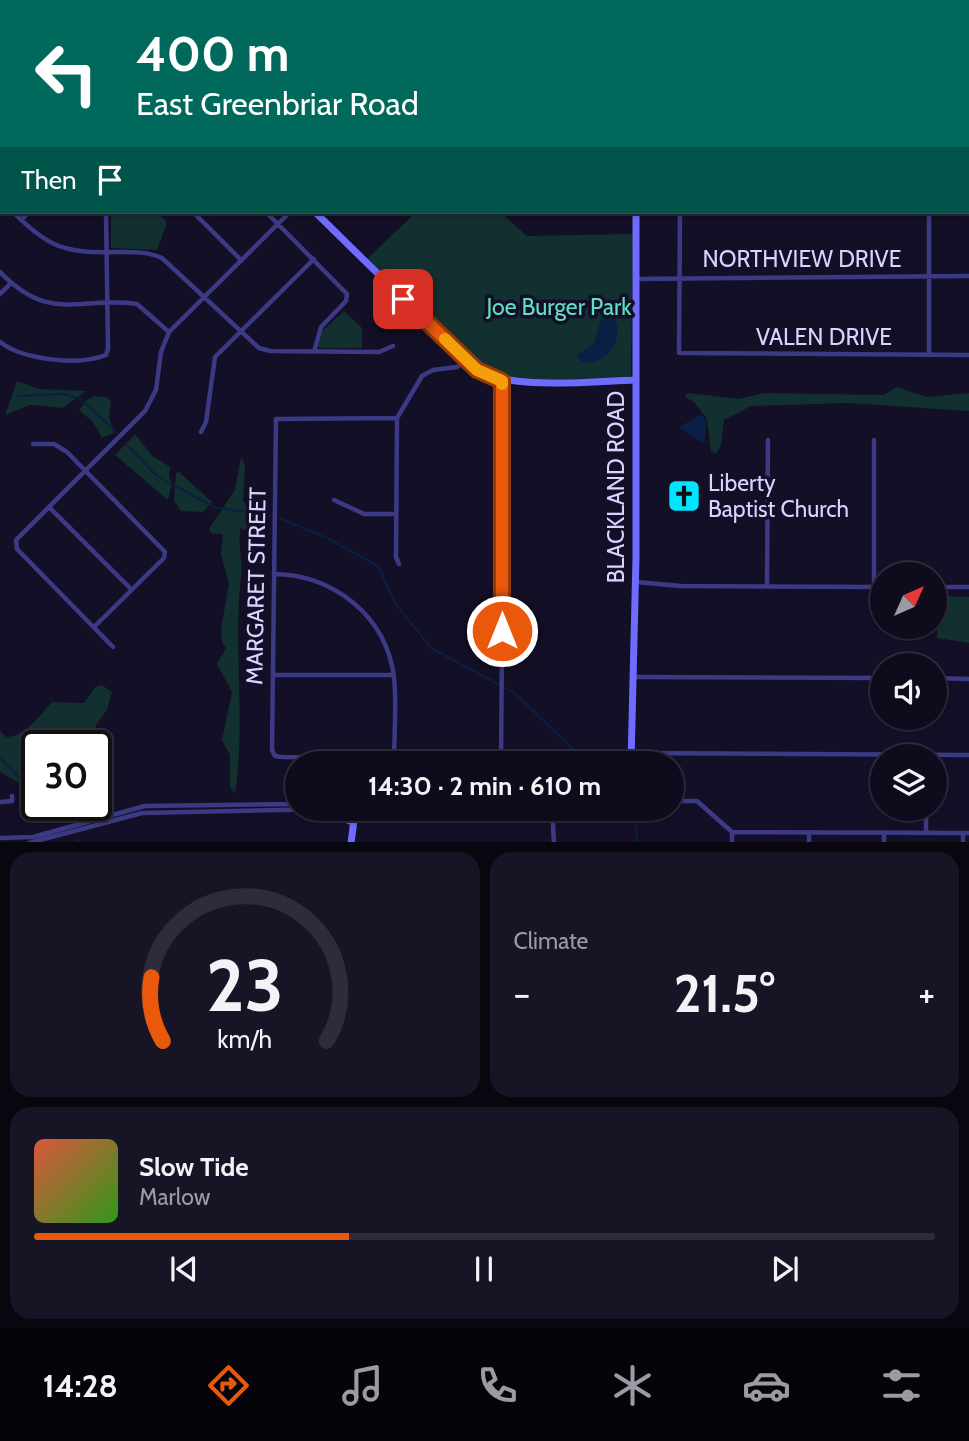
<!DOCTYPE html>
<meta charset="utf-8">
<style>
:root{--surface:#0e0b1c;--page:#171425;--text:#f1f3f6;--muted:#9b9ba3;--line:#2e2b3b;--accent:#ea580c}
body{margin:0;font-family:Cabin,sans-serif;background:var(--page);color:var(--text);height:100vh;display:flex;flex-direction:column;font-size:26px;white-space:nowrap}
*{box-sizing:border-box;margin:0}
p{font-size:23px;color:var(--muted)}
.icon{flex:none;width:38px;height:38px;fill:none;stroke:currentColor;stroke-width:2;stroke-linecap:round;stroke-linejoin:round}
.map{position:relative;height:842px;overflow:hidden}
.panel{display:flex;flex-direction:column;gap:10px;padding:10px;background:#08060f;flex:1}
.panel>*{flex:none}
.hud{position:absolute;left:0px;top:0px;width:970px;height:214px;box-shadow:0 2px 5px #0004,0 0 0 2px var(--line);background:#00695c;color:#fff;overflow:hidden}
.needle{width:46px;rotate:45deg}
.buttons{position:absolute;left:870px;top:562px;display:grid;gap:14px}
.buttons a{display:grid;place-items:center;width:77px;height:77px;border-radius:50%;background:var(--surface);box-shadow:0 2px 5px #0004,0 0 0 2px var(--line);font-size:35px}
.speed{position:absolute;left:21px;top:730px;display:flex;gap:14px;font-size:35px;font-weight:700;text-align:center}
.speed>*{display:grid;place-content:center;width:91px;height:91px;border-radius:50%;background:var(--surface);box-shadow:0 2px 5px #0004,0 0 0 2px var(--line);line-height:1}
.speed .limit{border:4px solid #111;border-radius:10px;background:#fff;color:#111}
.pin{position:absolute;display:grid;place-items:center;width:60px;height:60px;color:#fff;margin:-30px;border-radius:14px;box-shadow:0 4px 10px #0006}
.me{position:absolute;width:77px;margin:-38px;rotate:0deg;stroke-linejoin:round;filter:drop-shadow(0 0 5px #0008)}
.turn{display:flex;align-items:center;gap:24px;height:147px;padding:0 21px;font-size:32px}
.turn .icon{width:91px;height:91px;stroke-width:2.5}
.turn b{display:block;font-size:49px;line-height:60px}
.then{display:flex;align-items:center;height:66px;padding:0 21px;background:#0003;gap:14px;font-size:26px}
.big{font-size:52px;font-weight:700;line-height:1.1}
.panel .tile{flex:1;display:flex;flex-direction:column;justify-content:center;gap:10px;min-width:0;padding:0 24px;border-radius:21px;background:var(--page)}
.panel .dial{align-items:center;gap:0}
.dial svg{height:182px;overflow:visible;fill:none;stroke:var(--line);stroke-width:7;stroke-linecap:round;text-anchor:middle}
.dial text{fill:var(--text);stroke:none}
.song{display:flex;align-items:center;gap:21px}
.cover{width:84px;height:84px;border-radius:10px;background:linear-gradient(135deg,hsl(10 70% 55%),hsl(110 70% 35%))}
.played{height:7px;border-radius:4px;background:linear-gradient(90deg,var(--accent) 35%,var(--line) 35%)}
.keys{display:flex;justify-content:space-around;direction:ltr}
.heat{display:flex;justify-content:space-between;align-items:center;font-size:38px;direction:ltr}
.panel .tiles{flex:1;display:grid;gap:10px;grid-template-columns:1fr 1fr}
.tile:last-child{grid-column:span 2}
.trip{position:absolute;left:285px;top:751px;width:399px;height:70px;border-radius:35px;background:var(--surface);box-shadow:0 2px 5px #0004,0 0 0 2px var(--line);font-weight:700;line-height:70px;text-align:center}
.tab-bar{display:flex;height:112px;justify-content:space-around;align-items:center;background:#06040b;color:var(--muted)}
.tab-bar .icon{width:49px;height:49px}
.tab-bar .current{color:var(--accent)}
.tab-bar b{font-size:32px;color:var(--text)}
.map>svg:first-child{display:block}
.green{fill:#12302f}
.water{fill:#0a1f44}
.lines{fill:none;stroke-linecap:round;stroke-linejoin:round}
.stream{stroke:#0a1f44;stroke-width:2}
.street{stroke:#3d3a85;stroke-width:4.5}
.secondary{stroke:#6f6bff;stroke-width:7}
.route-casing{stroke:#983908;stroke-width:18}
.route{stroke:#ea580c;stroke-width:12}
.slow{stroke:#f59e0b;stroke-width:12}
.labels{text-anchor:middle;stroke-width:7;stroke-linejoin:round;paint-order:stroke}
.street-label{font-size:23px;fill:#d9d4ff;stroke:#130f26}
.park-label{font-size:23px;fill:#5fe0c0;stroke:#130f26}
.poi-label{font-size:23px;fill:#d9d4ff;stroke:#130f26;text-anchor:start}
</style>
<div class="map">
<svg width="969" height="843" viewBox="0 0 969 843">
<rect width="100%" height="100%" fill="#130f26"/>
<path class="green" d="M111,212H157L167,222L157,250L111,248Z
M416,212H500L527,236L633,234L631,375L628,378L513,380C466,373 403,293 367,259Z
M344,311L362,328V348H320L318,346L322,331Z
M17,381L38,389L86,391L63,408L30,405L5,415Z
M897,387L926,397L969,393V411L848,403L751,406L724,420L721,445L716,454L711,451L707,419L694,402L685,397L688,393L739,399L764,393L883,395Z
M95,396L106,397L111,401L109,418L114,433L102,438L93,422L79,410L87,400Z
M135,434L152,456L170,467L169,476L172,483L168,500L115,455Z
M241,457L245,465L243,502L258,506L265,525L249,526L248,532L241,528C237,541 243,561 241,576C233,648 246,722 235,794L230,787V755L222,740L232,692L217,664L226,648L222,642L221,629L229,584L221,554L223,534H212L209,529L235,490Z
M179,472L212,502L203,512L181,511L174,501L176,473Z
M938,596L969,597V643L937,638Z
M102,685L112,692L107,710L96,725L93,745L37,746V800L21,784L0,772V731L6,737C25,737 40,715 52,702L84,703L95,687Z"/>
<path class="water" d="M604,310L610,311C629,332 610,367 582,362L577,355L594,343Z
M701,414L707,422L704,444L679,427Z"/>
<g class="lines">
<path class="stream" d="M936,0H944
M18,396L63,394L81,399
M84,402L116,432
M125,443L157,476L171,484
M174,485L214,507L270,516
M279,518L327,538L378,566L395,603L431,648L498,684
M505,688L516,694L587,763
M0,758L22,781L37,786
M61,805L66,820
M622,808L636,826L637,843
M78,839L81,843"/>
<path class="street" d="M554,0L565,1
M518,2L520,0
M968,57H969
M0,169L2,167
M0,199L2,201
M968,200H969
M13,212C47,246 64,254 114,252C131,252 146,251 162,258L259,348L270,351L379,352L393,346
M193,212L241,260
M266,212L347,294L346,301L321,327L314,352
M366,212H378
M680,212L679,353L969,355
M929,212V355
M21,220L29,212
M0,272C51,324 78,296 137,304L169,332
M636,279L969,276
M0,294L11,283
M0,342C23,360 79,366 106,355L108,349L106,212
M201,432L206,422L215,357L314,259
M33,444H54L67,452L165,552L164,558L94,627
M334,500L364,514H396
M49,507L132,590
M399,564L396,557L397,418L422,376L433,370L457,367L466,360
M274,574C333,575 386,615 394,677C397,705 394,735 394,763
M636,582L681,586L882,587
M767,586L768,440
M874,587V440
M934,587H969
M502,630V381
M113,647L17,549L16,540L145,411L156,390L161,352L169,332L290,212
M273,675H394
M634,677L882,678
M934,678L969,679
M632,753L969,755
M394,758L282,757L275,756L272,750L276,419L397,418
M501,763L502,641
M672,801H697L732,832L969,833
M0,802L12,801V796
M552,808L554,843
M732,832V843
M926,832V808
M884,833V843
M0,838L33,837L145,806L298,804
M29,843L142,813L330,809L340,814
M809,843V832
M963,843V833"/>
<path class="secondary" d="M103,0L104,2
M629,0L630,2
M0,116L2,114
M315,212L472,366C503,392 594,381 635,380
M631,763L636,557V212
M340,808L342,818L350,821L358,817V808
M358,815L367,808
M351,843L354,820"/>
</g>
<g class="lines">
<defs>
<path id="route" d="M403,299L477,370L502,381V631"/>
</defs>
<use href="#route" class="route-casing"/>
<use href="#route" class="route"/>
<path class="slow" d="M445,339L477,370L502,381V384"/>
</g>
<defs>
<symbol id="church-square" viewBox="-11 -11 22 22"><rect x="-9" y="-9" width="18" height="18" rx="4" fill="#00e5ff" stroke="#130f26"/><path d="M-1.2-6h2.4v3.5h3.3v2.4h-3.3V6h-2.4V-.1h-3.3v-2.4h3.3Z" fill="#111"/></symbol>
</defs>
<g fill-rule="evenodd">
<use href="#church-square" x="665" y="477" width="38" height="38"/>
</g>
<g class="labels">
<g class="street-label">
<text x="802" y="267">NORTHVIEW DRIVE</text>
<text x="824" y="345">VALEN DRIVE</text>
<text transform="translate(616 487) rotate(-90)" y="8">BLACKLAND ROAD</text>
<text transform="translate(256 586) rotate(-89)" y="8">MARGARET STREET</text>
</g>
<g class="park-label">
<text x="559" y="315">Joe Burger Park</text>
</g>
<g class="poi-label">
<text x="708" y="491">Liberty<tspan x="708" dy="26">Baptist Church</tspan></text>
</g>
</g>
</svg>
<div class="buttons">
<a><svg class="needle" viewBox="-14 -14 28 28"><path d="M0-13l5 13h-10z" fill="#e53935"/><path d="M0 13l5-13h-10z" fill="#9b9ba3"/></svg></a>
<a><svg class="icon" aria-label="sound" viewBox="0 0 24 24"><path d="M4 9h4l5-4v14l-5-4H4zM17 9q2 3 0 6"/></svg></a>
<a><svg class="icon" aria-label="layers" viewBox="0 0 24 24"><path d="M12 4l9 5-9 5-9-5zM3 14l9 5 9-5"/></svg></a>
</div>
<div class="speed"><div class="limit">30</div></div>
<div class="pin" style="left:403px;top:299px;background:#d93025"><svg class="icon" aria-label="arrive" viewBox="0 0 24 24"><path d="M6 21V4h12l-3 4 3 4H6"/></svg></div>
<svg class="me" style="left:502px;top:631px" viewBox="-20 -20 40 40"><circle r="17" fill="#ea580c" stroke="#fff" stroke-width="3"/><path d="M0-11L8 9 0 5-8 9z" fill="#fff"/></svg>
<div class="trip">14:30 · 2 min · 610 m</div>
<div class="hud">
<div class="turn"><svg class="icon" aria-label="left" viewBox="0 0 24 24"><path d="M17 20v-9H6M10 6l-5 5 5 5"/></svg><div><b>400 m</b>East Greenbriar Road</div></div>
<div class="then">Then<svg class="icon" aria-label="arrive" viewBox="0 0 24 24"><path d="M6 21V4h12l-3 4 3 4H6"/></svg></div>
</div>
</div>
<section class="panel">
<div class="tiles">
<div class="tile dial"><svg viewBox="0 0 100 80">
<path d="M14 69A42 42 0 1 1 86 69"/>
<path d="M14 69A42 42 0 0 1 9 41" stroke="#ea580c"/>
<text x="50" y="56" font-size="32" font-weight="700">23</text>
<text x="50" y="72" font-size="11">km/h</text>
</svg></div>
<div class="tile"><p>Climate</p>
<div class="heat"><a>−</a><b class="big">21.5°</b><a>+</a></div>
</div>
<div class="tile">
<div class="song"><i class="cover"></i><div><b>Slow Tide</b><p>Marlow</p></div></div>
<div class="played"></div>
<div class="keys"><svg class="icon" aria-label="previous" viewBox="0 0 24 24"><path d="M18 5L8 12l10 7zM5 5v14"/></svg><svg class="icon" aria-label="pause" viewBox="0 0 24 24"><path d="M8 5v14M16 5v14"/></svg><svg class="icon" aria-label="next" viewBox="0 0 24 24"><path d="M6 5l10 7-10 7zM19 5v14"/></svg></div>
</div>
</div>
</section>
<nav class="tab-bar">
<b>14:28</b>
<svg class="icon current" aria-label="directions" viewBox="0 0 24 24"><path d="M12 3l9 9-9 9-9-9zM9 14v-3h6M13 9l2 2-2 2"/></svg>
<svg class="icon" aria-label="music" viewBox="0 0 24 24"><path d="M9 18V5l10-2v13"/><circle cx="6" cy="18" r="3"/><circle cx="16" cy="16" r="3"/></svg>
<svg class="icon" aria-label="phone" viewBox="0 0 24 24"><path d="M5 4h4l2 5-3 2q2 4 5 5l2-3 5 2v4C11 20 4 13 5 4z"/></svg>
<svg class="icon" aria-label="climate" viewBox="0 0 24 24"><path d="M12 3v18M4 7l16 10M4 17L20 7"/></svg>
<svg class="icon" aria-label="car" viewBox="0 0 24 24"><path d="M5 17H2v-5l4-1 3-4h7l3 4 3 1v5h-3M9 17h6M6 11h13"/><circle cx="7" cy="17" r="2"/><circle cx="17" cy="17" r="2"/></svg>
<svg class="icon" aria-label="filters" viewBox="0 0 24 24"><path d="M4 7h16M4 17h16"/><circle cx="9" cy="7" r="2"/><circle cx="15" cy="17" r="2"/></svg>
</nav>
